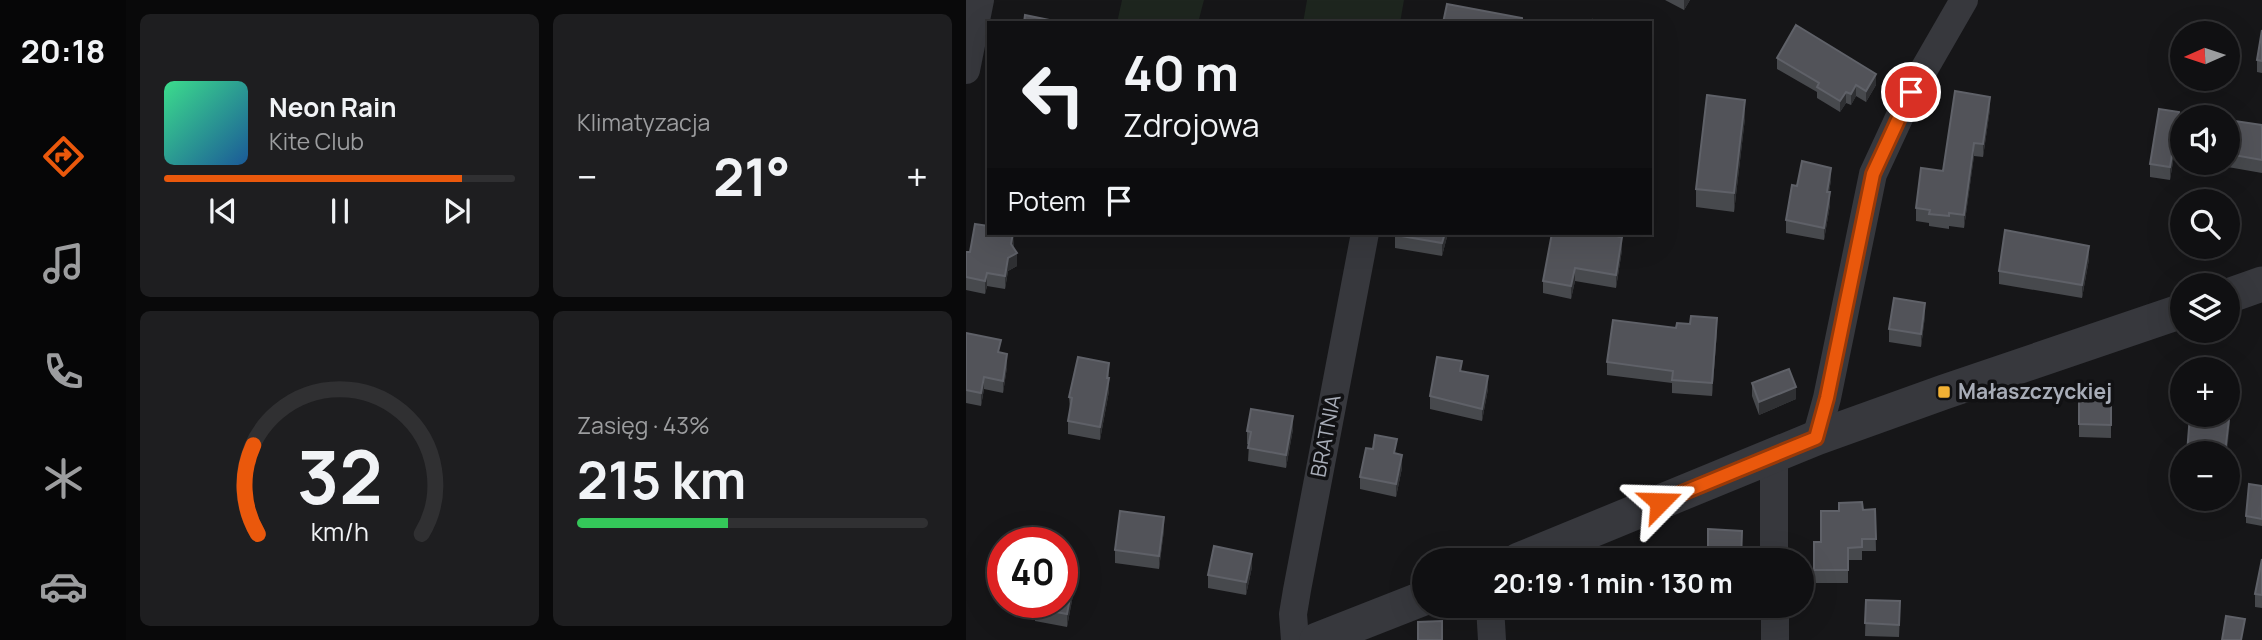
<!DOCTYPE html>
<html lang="pl">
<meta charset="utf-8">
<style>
:root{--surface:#101012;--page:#1e1e20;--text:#f1f3f6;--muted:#9c9d9f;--line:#303032;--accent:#ea580c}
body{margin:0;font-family:Manrope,sans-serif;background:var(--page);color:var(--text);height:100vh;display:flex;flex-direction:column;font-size:26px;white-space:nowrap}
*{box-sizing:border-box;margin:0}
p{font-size:23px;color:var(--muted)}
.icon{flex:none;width:38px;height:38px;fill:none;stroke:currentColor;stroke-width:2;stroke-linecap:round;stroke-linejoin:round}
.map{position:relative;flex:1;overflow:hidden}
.details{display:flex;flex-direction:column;gap:14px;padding:14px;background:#09090a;width:840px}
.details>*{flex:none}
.hud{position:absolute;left:21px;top:21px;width:665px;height:214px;border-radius:0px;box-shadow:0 7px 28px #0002,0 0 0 2px var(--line);background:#101012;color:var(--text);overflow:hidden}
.needle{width:46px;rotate:267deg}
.buttons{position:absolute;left:1204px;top:21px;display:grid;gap:14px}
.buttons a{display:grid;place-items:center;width:70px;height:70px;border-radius:50%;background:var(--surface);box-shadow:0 7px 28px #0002,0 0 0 2px var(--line);font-size:35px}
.speed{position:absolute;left:21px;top:527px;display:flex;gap:14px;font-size:35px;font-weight:700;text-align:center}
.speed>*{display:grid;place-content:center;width:91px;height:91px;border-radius:50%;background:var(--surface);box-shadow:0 7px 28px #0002,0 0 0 2px var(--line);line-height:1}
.speed .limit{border:10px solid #d22;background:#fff;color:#111}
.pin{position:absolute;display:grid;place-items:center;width:60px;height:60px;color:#fff;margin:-30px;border:4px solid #fff;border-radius:50%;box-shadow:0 2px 7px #0007}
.me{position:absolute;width:77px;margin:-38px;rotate:68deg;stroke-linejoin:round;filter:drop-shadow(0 0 5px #0008)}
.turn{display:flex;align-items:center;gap:24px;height:147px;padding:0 21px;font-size:32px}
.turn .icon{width:91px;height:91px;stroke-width:2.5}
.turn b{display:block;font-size:49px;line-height:60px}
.then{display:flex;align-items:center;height:66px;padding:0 21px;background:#0003;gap:14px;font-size:26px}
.big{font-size:52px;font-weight:700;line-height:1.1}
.details .card{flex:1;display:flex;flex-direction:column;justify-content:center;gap:10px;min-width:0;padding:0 24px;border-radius:10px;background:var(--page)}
.details .dial{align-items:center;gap:0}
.dial svg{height:182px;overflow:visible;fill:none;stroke:var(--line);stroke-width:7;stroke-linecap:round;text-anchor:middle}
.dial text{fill:var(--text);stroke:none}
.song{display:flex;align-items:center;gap:21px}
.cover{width:84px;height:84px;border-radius:10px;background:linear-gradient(135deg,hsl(150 70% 55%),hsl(210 70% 35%))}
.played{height:7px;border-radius:4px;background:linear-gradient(90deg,var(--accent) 85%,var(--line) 85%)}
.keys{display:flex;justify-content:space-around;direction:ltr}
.heat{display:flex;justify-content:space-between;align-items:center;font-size:38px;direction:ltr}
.charge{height:10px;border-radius:5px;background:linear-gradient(90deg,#34c759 43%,var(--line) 0)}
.details .tiles{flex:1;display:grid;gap:14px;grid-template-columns:repeat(2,1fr)}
.trip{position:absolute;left:446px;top:548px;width:402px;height:70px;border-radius:35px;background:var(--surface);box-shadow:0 7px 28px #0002,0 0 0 2px var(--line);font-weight:700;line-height:70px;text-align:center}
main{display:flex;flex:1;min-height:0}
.tab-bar{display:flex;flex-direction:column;width:126px;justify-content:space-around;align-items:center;background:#060607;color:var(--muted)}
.tab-bar .icon{width:49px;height:49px}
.tab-bar .active{color:var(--accent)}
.tab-bar b{font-size:32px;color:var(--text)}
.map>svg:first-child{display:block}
.green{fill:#1e261f}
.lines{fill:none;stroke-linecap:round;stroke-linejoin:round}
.minor{stroke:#37383d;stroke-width:28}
.tertiary{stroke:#37383d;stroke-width:35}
.wall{fill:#47494d}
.shaded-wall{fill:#2f3033}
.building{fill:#525359;stroke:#5f6168;stroke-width:2}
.route-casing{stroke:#983908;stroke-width:18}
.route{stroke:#ea580c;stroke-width:12}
.poi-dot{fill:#f2b134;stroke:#111113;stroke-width:2.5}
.labels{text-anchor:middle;stroke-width:7;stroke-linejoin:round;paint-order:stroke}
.poi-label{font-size:21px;font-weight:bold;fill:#a8adb8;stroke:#111113;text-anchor:start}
.street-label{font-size:21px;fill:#a8adb8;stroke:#111113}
</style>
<main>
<nav class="tab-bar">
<b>20:18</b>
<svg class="icon active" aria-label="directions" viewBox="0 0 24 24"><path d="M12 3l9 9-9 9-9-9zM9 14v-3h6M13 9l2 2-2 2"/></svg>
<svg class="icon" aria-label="music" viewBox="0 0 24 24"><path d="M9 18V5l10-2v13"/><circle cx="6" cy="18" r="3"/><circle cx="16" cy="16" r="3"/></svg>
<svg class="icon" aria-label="phone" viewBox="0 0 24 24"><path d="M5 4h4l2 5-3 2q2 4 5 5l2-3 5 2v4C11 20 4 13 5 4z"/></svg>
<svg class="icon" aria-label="climate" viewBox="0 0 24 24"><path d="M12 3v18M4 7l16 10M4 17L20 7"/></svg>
<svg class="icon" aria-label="car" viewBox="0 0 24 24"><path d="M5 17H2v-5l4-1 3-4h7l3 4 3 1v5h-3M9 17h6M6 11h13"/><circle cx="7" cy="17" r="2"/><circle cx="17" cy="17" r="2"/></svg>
</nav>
<section class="details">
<div class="tiles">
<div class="card">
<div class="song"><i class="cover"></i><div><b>Neon Rain</b><p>Kite Club</p></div></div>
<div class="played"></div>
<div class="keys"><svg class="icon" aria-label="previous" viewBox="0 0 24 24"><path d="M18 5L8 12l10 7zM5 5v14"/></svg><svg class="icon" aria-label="pause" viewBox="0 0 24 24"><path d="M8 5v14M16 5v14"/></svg><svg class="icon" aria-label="next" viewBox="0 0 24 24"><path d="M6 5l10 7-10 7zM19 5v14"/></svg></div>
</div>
<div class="card"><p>Klimatyzacja</p>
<div class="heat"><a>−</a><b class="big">21°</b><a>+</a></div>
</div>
<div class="card dial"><svg viewBox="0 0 100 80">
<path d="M14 69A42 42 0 1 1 86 69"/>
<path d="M14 69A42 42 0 0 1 12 30" stroke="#ea580c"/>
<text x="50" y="56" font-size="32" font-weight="700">32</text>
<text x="50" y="72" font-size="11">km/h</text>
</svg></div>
<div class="card"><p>Zasięg · 43%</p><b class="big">215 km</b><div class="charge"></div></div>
</div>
</section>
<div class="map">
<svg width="1296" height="640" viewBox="0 0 1296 640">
<rect width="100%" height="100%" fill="#161618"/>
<path class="green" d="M156,0H238L232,23H151Z
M341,0H438L434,23H337Z"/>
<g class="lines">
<path class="minor" d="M0,70L14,0
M850,438L861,398L907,174L945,92L998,0
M808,456V560
M524,606L526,640
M809,606V640
M329,640L327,614L331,590L399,233"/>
<path class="tertiary" d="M1262,296L1296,284
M553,560L850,438L978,392L1216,311
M351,640L458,598"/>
</g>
<path class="wall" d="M699,0H724L718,10Z
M1296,30V73L1291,72V60Z
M811,58L910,85L900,102L890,96L885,105L880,103L874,112L851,98V92L811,69Z
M1024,109L1017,157L1008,156L998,228L983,226V229L963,226V223L950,221V208Z
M779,118L768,212L730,207V189Z
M1262,122L1296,125V173L1256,166V163H1262Z
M1213,125L1204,180L1184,177V164Z
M865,180L863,192L864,205L858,240L820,233V220L831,186Z
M429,233H482L476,256L429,248Z
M48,244L47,247L51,266L42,271L39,289L21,286L19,294L0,290V252Z
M656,250L650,288L609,281L605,299L577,293V281Z
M1123,259L1116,298L1033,284V271Z
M959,316L955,347L923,342V329Z
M710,328L751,331L746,396L706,393V383L641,375V362Z
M0,333L35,353L41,367L37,393L18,389L15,406L0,403Z
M496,371L522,389L516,421L464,409V396Z
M143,378V391L134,440L102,434V421L104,410L103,397Z
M786,383L830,399L793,415L786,396Z
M1113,392H1145V438L1113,437Z
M327,429L320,468L282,461L283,444H281V431Z
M430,454L436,468L430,497L394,489V477Z
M1296,486V526L1280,523V516Z
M909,509L910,551H896V560H882V583H848V542H855L873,511Z
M198,530L193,569L149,563V550Z
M1296,559V608L1289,607V594Z
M286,567L280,595L242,588V575Z
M107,595L101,627L69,621V608Z
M900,600L934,614L933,637L899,636Z"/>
<path class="shaded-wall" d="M718,0H724L718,10Z
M910,74V85L900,102V91Z
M890,85V96L885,105V94Z
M880,92V103L874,112V101Z
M1024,97V109L1017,157V144Z
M779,100V118L768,212V193Z
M1213,112V125L1204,180V167Z
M1008,143V156L998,228V215Z
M865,168V180L861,204V192Z
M864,192V205L858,240V228Z
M47,233L48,244L45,257L51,253V266L42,271L39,289V276Z
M479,233H482L476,256V243Z
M656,237V250L650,288V275Z
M1123,246V259L1116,298V285Z
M609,268V281L605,299V286Z
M21,273V286L19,294V281Z
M959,303V316L955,347V334Z
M751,318V331L746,396V383Z
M41,354V367L37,393V381Z
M143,363V376L142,388L143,378V391L134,440V427Z
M522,376V389L516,421V409Z
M18,377V389L15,406V393Z
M830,387V399L793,415V402Z
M1264,410V423L1261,453H1259Z
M327,416V429L320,468V455Z
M436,455V468L430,497V484Z
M198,517V530L193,569V556Z
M286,554V567L280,595V582Z
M107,582V595L101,627V614Z"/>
<path class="building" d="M481,4L556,18V23H477Z
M59,15L98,23H58Z
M627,20L640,23H626Z
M830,25L910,74L900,91L890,85L885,94L880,92L874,101L851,87L853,83L811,58Z
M1296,30V61L1291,60Z
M989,91L1024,97L1017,144L1008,143L998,215L983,213V216L963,214L964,210L950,208L955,168L977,171Z
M741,95L779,100L768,193L730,189Z
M1193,109L1213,112L1204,167L1184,164Z
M1262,120L1296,125V160L1262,154Z
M836,161L865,168L861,192H864L858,228L820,220L826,185L831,186Z
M9,224L23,226V233H47L45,244L51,253L42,258L39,276L21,273L19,281L0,277V252H4Z
M1039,230L1123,246L1116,285L1033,271Z
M429,233H479L476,243L429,235Z
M586,233H632L656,237L650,275L609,268L605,286L577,281Z
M928,298L959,303L955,334L923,329Z
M725,316L751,318L746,383L706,380L707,371L641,362L647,320L710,328L711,323L724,324Z
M0,333L35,340L32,352L41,354L37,381L18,377L15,393L0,390Z
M112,357L143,363L141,378H143L134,427L102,421L106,398L103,397Z
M471,357L496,361L494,371L522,376L516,409L464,396Z
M823,369L830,387L793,402L786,383Z
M1113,392H1145V425L1113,424Z
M285,409L327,416L320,455L282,448L285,432L281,431Z
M1262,410H1264L1259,453H1221L1224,415H1262Z
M409,435L431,439L428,453L436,455L430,484L394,477L400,448L407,449Z
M1283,484L1296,486V519L1280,516Z
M896,502L897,510L909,509L910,539H896V547L882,548V570H848V542H855V511H873V503Z
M154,511L198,517L193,556L149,550Z
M742,529L776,531L775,560H742Z
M248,546L286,554L280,582L242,575Z
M1296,559V595L1289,594Z
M96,580L107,582L101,614L69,608L70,602H96Z
M900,600L934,601L933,625L899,623Z
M1260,616L1279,619L1275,640H1256Z
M476,621V640H452V622Z"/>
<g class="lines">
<defs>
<path id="route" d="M694,502L850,438L861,398L907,174L945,92"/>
</defs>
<use href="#route" class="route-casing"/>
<use href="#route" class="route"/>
</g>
<rect class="poi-dot" x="971" y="385" width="14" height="14" rx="3.5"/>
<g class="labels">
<g class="poi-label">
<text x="992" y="399">Małaszczyckiej</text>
</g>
<g class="street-label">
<text transform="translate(360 436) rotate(-79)" y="7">BRATNIA</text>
</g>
</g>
</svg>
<div class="buttons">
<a><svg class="needle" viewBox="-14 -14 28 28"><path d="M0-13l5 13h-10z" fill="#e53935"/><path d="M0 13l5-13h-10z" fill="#9c9d9f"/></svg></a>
<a><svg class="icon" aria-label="sound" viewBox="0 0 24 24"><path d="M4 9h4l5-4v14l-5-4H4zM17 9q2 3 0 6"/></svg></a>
<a><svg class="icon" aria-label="search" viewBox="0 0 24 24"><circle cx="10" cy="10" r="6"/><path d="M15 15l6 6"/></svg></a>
<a><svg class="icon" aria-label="layers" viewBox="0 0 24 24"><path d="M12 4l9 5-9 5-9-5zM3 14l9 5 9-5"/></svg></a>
<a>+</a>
<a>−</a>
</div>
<div class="speed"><div class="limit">40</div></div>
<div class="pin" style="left:945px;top:92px;background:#d93025"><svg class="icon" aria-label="arrive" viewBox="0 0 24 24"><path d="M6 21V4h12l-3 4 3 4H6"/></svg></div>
<svg class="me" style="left:694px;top:502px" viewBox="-20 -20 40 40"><path d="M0-17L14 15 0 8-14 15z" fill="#ea580c" stroke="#fff" stroke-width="4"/></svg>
<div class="trip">20:19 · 1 min · 130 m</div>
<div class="hud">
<div class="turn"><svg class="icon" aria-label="left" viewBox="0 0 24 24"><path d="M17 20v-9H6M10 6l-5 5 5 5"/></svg><div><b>40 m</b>Zdrojowa</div></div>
<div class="then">Potem<svg class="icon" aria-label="arrive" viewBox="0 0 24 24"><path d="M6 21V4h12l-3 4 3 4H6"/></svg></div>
</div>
</div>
</main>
